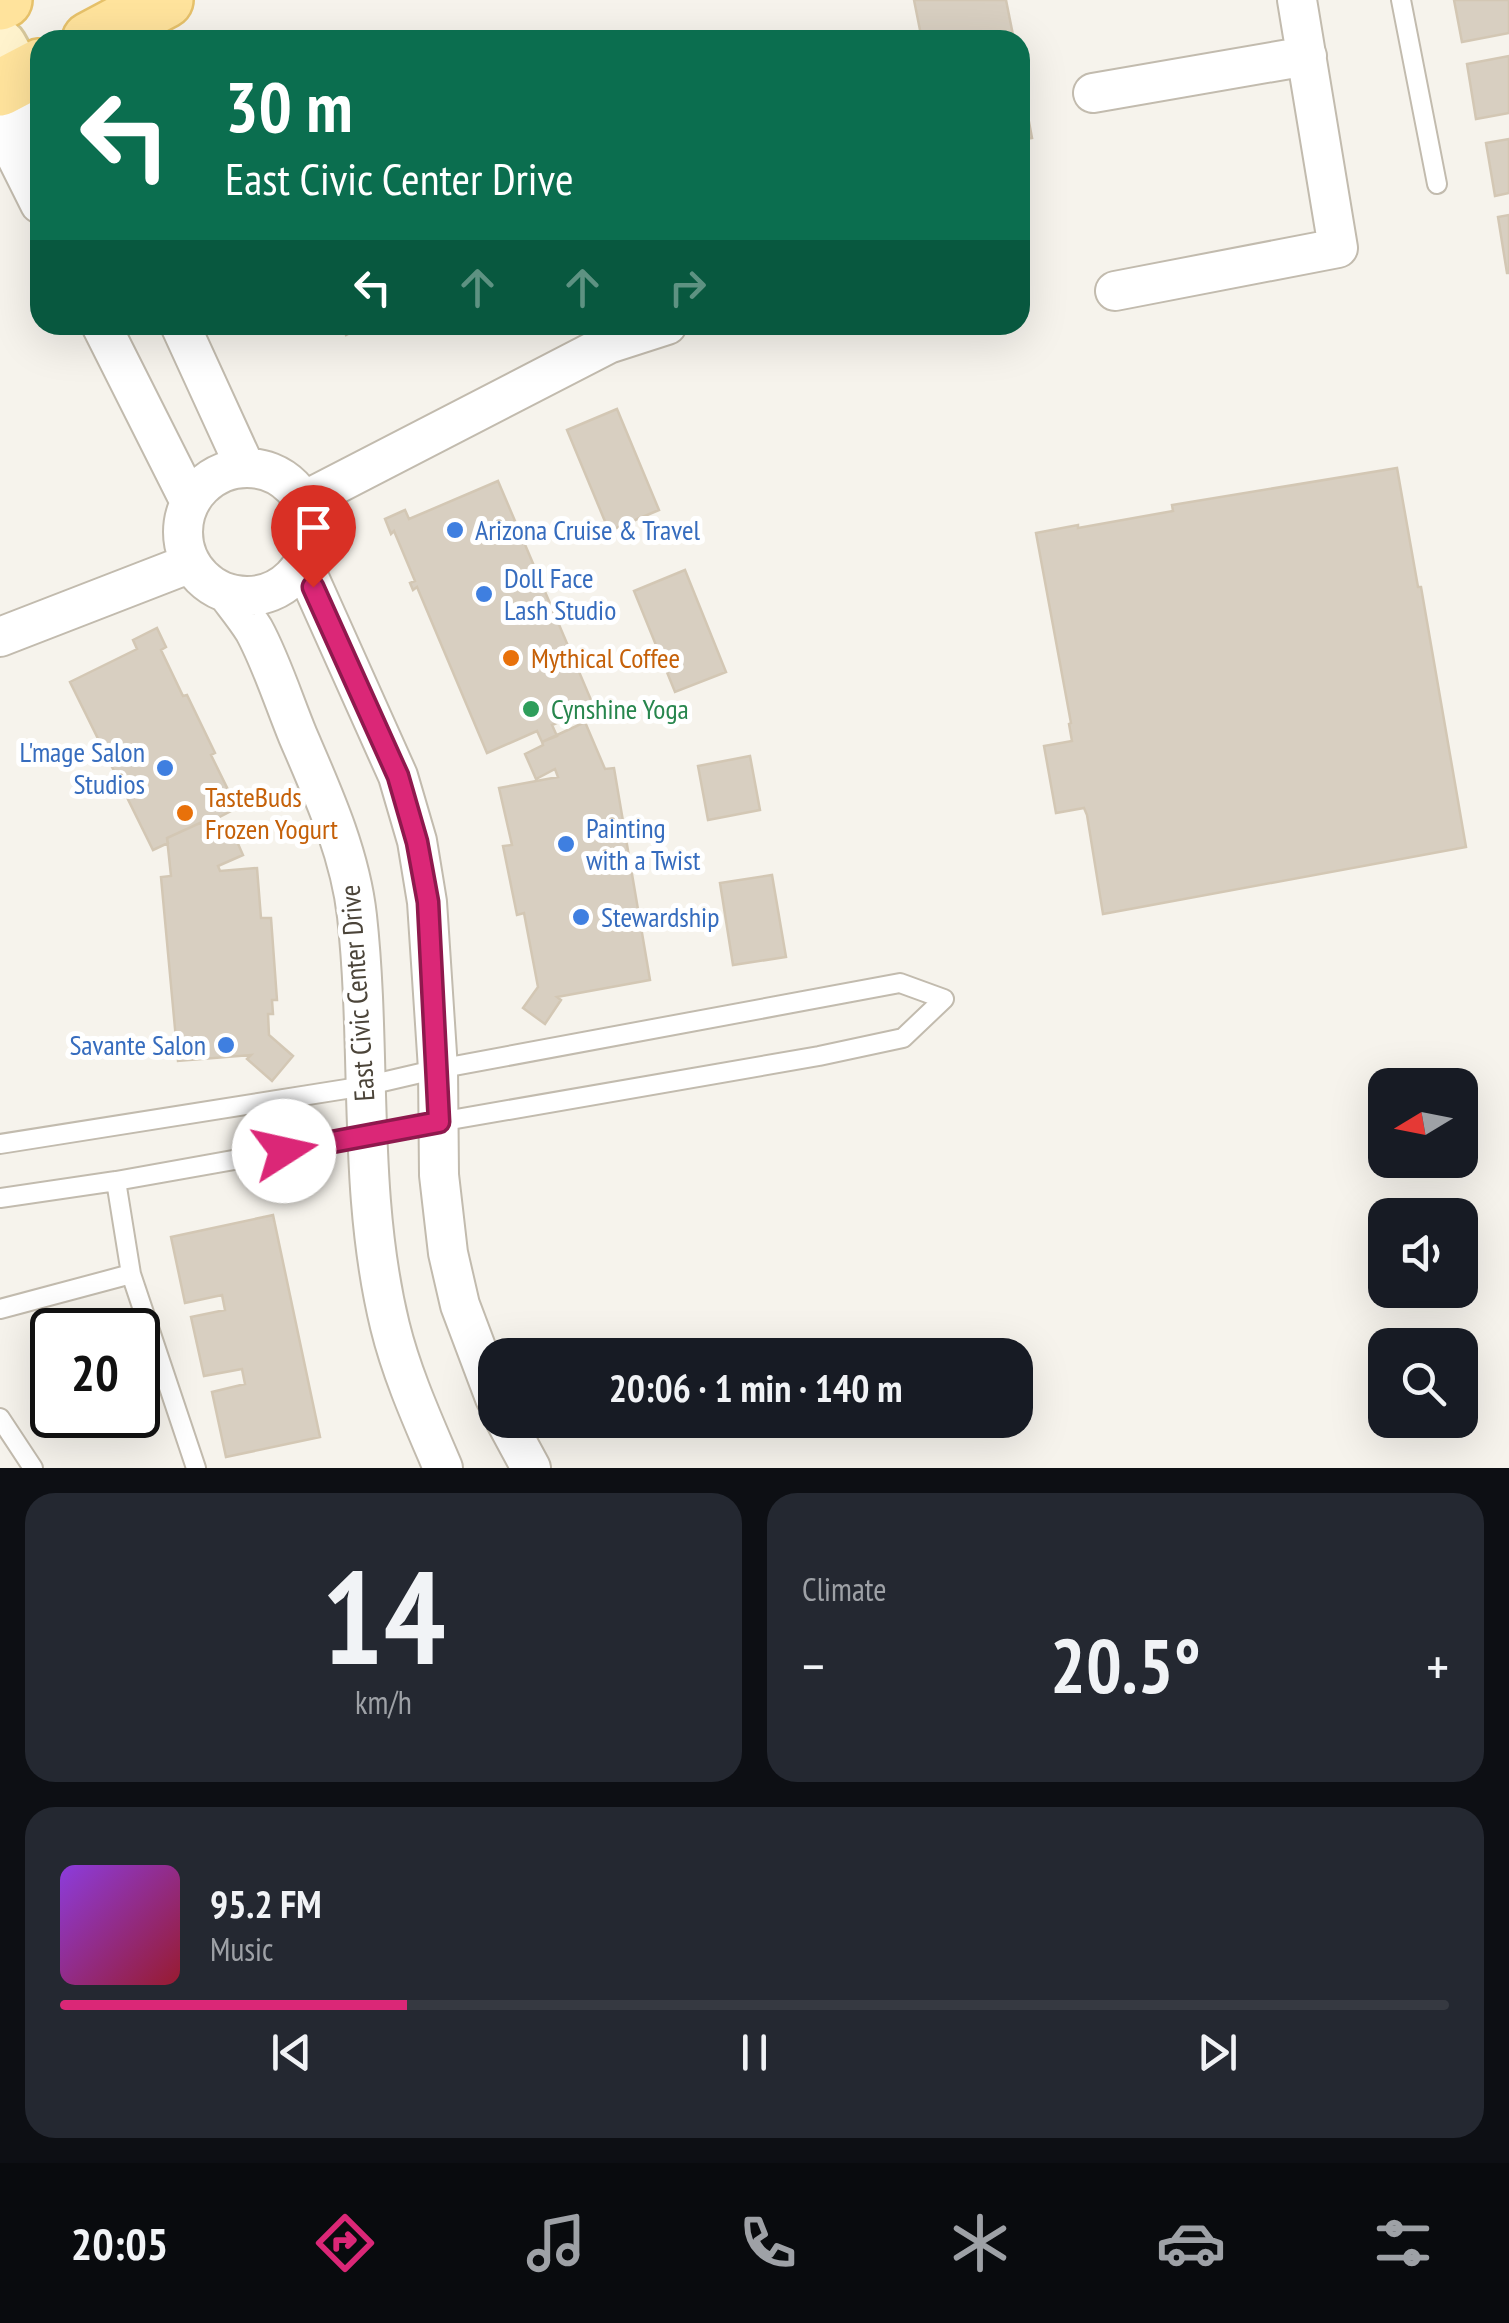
<!DOCTYPE html>
<meta charset="utf-8">
<style>
:root{--surface:#171b24;--page:#242831;--text:#f1f3f6;--muted:#9ea1a6;--line:#363941;--accent:#db2777}
body{margin:0;font-family:"PT Sans Narrow",sans-serif;background:var(--page);color:var(--text);height:100vh;display:flex;flex-direction:column;font-size:38px;white-space:nowrap}
*{box-sizing:border-box;margin:0}
p{font-size:32px;color:var(--muted)}
.icon{flex:none;width:55px;height:55px;fill:none;stroke:currentColor;stroke-width:2;stroke-linecap:round;stroke-linejoin:round}
.map{position:relative;height:1468px;overflow:hidden}
.side{display:flex;flex-direction:column;gap:25px;padding:25px;background:#0d0f14;flex:1}
.side>*{flex:none}
.banner{position:absolute;left:30px;top:30px;width:1000px;height:305px;border-radius:30px;box-shadow:0 10px 40px #0002;background:#0b6e4f;color:#fff;overflow:hidden}
.needle{width:65px;rotate:260deg}
.fabs{position:absolute;left:1368px;top:1068px;display:grid;gap:20px}
.fabs a{display:grid;place-items:center;width:110px;height:110px;border-radius:20px;background:var(--surface);box-shadow:0 10px 40px #0002;font-size:50px}
.speed{position:absolute;left:30px;top:1308px;display:flex;gap:20px;font-size:50px;font-weight:700;text-align:center}
.speed>*{display:grid;place-content:center;width:130px;height:130px;border-radius:50%;background:var(--surface);box-shadow:0 10px 40px #0002;line-height:1}
.speed .limit{border:5px solid #111;border-radius:15px;background:#fff;color:#111}
.pin{position:absolute;display:grid;place-items:center;width:85px;height:85px;color:#fff;margin:-102px -42px;border-radius:50% 50% 50% 0;rotate:-45deg;box-shadow:0 0 10px #0007}
.pin .icon{rotate:45deg}
.me{position:absolute;width:110px;margin:-55px;rotate:80deg;stroke-linejoin:round;filter:drop-shadow(0 0 8px #0008)}
.turn{display:flex;align-items:center;gap:35px;height:210px;padding:0 30px;font-size:45px}
.turn .icon{width:130px;height:130px;stroke-width:2.5}
.turn b{display:block;font-size:70px;line-height:85px}
.lanes{display:flex;align-items:center;height:95px;padding:0 30px;background:#0003;justify-content:center;gap:50px;direction:ltr}
.lanes .off{opacity:.35}
.big{font-size:75px;font-weight:600;line-height:1.1}
.side .card{flex:1;display:flex;flex-direction:column;justify-content:center;gap:15px;min-width:0;padding:0 35px;border-radius:30px;background:var(--page)}
.side .dial{align-items:center;gap:0}
.dial b{font-size:130px;line-height:1}
.song{display:flex;align-items:center;gap:30px}
.cover{width:120px;height:120px;border-radius:15px;background:linear-gradient(135deg,hsl(270 70% 55%),hsl(350 70% 35%))}
.played{height:10px;border-radius:5px;background:linear-gradient(90deg,var(--accent) 25%,var(--line) 25%)}
.keys{display:flex;justify-content:space-around;direction:ltr}
.heat{display:flex;justify-content:space-between;align-items:center;font-size:55px;direction:ltr}
.side .tiles{flex:1;display:grid;gap:25px;grid-template-columns:1fr 1fr}
.card:last-child{grid-column:span 2}
.trip{position:absolute;left:478px;top:1338px;width:555px;height:100px;border-radius:30px;background:var(--surface);box-shadow:0 10px 40px #0002;font-weight:600;line-height:100px;text-align:center}
.menu{display:flex;height:160px;justify-content:space-around;align-items:center;background:#090b0e;color:var(--muted)}
.menu .icon{width:70px;height:70px}
.menu .selected{color:var(--accent)}
.menu b{font-size:45px;color:var(--text)}
.map>svg:first-child{display:block}
.building{fill:#d8cfc1;stroke:#d3c7b4;stroke-width:2.5}
.lines{fill:none;stroke-linecap:round;stroke-linejoin:round}
.lane-casing{stroke:#c2bbae;stroke-width:22}
.street-casing{stroke:#c2bbae;stroke-width:42}
.secondary-casing{stroke:#d6c79b;stroke-width:58}
.primary-casing{stroke:#e6c16a;stroke-width:60}
.lane{stroke:#fff;stroke-width:18}
.street{stroke:#fff;stroke-width:38}
.secondary{stroke:#fff3cd;stroke-width:52}
.primary{stroke:#ffe39c;stroke-width:55}
.route-casing{stroke:#8e194d;stroke-width:25}
.route{stroke:#db2777;stroke-width:18}
.shop-dot{fill:#3f7fe0;stroke:#fff;stroke-width:4}
.food-dot{fill:#e8710a;stroke:#fff;stroke-width:4}
.leisure-dot{fill:#2e9e5b;stroke:#fff;stroke-width:4}
.labels{text-anchor:middle;stroke-width:10;stroke-linejoin:round;paint-order:stroke}
.shop-label{font-size:28px;fill:#366cbe;stroke:#fff;text-anchor:start}
.food-label{font-size:28px;fill:#c56008;stroke:#fff;text-anchor:start}
.leisure-label{font-size:28px;fill:#27864d;stroke:#fff;text-anchor:start}
.street-label{font-size:28px;fill:#4b4439;stroke:#fff}
</style>
<div class="map">
<svg width="1509" height="1468" viewBox="0 0 1509 1468">
<rect width="100%" height="100%" fill="#f6f3ec"/>
<path class="building" d="M914,0H1006L1014,40H922Z
M1454,0H1509V33L1462,42Z
M1509,56V113L1476,119L1467,64Z
M1020,74L1032,138L1020,140Z
M1509,139V193L1495,196L1486,143Z
M1509,215V273H1507L1498,217Z
M341,325H365L346,335Z
M617,409L659,510L609,531L567,430Z
M1397,468L1418,587H1421L1466,847L1103,914L1087,815L1084,808L1056,813L1044,746L1072,741L1069,724L1071,723L1036,533L1078,525V528L1173,511L1172,505Z
M498,481L594,707L552,725L557,736L542,742L537,731L487,753L417,587L413,590L410,583L415,581L394,531L391,534L385,519L405,510L409,519Z
M685,570L726,672L675,692L634,591Z
M157,628L166,647L161,650L183,696L187,695L215,753L211,755L237,808L202,826V822L167,838L168,843L153,850L70,682L137,649L133,640Z
M585,722L605,769L614,768L650,980L557,997L561,1000L545,1024L523,1008L538,987L524,913L517,915L503,846L512,845L499,788L558,777L555,769L536,779L525,754L543,745L542,742Z
M750,756L760,810L708,820L698,766Z
M202,822V837H212L231,828L243,855L218,866L220,871L257,868L261,918H271L277,1000H272L273,1014H268L269,1035L293,1056L272,1081L247,1059L251,1055L178,1061L161,877L171,876L167,838Z
M772,875L786,957L733,965L720,883Z
M273,1215L320,1437L226,1457L212,1392L245,1384L242,1369L204,1376L191,1317L225,1310L222,1295L185,1303L171,1237Z"/>
<g class="lines">
<defs>
<path id="lane" d="M1401,0L1437,184
M0,1144L365,1086L438,1069L900,983L944,999L903,1038L819,1056L439,1122L368,1136L116,1181L0,1198
M116,1181L131,1274
M0,1309L131,1274L196,1468
M0,1418L33,1468"/>
<path id="street" d="M36,86L18,78L12,148L40,204
M1093,93L1307,56
M1115,291L1338,248L1297,0
M101,325L190,502
M180,325L245,467
M183 532a64 64 0 1 1 128 0a64 64 0 1 1-128 0Z
M304,501L608,344L667,325
M303,564L398,776L417,841L427,902L438,1069L439,1175L448,1253L460,1305L495,1398
M227,593C236,605 246,617 254,630C271,661 284,702 298,736C323,794 350,853 357,916C372,1052 357,1191 390,1326C402,1375 423,1421 443,1468
M0,637L191,563
M505,1420L531,1468"/>
<path id="secondary" d="M0,46L18,78"/>
<path id="primary" d="M0,2L4,0
M90,40L165,0
M0,88L40,67"/>
</defs>
<use href="#lane" class="lane-casing"/>
<use href="#street" class="street-casing"/>
<use href="#secondary" class="secondary-casing"/>
<use href="#primary" class="primary-casing"/>
<use href="#lane" class="lane"/>
<use href="#street" class="street"/>
<use href="#secondary" class="secondary"/>
<use href="#primary" class="primary"/>
</g>
<g class="lines">
<defs>
<path id="route" d="M284,1151L439,1122L428,902L417,842L398,776L313,587"/>
</defs>
<use href="#route" class="route-casing"/>
<use href="#route" class="route"/>
</g>
<g class="shop-dot">
<circle cx="455" cy="530" r="10"/>
<circle cx="484" cy="594" r="10"/>
<circle cx="165" cy="768" r="10"/>
<circle cx="566" cy="844" r="10"/>
<circle cx="581" cy="917" r="10"/>
<circle cx="226" cy="1045" r="10"/>
</g>
<g class="food-dot">
<circle cx="511" cy="658" r="10"/>
<circle cx="185" cy="813" r="10"/>
</g>
<circle class="leisure-dot" cx="531" cy="709" r="10"/>
<g class="labels">
<g class="shop-label">
<text x="475" y="540">Arizona Cruise &amp; Travel</text>
<text x="504" y="588">Doll Face<tspan x="504" dy="32">Lash Studio</tspan></text>
<text x="145" y="762" text-anchor="end">L'mage Salon<tspan x="145" dy="32">Studios</tspan></text>
<text x="586" y="838">Painting<tspan x="586" dy="32">with a Twist</tspan></text>
<text x="601" y="927">Stewardship</text>
<text x="206" y="1055" text-anchor="end">Savante Salon</text>
</g>
<g class="food-label">
<text x="531" y="668">Mythical Coffee</text>
<text x="205" y="807">TasteBuds<tspan x="205" dy="32">Frozen Yogurt</tspan></text>
</g>
<g class="leisure-label">
<text x="551" y="719">Cynshine Yoga</text>
</g>
<g class="street-label">
<text transform="translate(357 993) rotate(-94)" y="10">East Civic Center Drive</text>
</g>
</g>
</svg>
<div class="fabs">
<a><svg class="needle" viewBox="-14 -14 28 28"><path d="M0-13l5 13h-10z" fill="#e53935"/><path d="M0 13l5-13h-10z" fill="#9ea1a6"/></svg></a>
<a><svg class="icon" aria-label="sound" viewBox="0 0 24 24"><path d="M4 9h4l5-4v14l-5-4H4zM17 9q2 3 0 6"/></svg></a>
<a><svg class="icon" aria-label="search" viewBox="0 0 24 24"><circle cx="10" cy="10" r="6"/><path d="M15 15l6 6"/></svg></a>
</div>
<div class="speed"><div class="limit">20</div></div>
<div class="pin" style="left:313px;top:587px;background:#d93025"><svg class="icon" aria-label="arrive" viewBox="0 0 24 24"><path d="M6 21V4h12l-3 4 3 4H6"/></svg></div>
<svg class="me" style="left:284px;top:1151px" viewBox="-20 -20 40 40"><circle r="19" fill="#fff"/><path d="M0-13L10 11 0 6-10 11z" fill="#db2777"/></svg>
<div class="trip">20:06 · 1 min · 140 m</div>
<div class="banner">
<div class="turn"><svg class="icon" aria-label="left" viewBox="0 0 24 24"><path d="M17 20v-9H6M10 6l-5 5 5 5"/></svg><div><b>30 m</b>East Civic Center Drive</div></div>
<div class="lanes"><svg class="icon" aria-label="left" viewBox="0 0 24 24"><path d="M17 20v-9H6M10 6l-5 5 5 5"/></svg><svg class="icon off" aria-label="ahead" viewBox="0 0 24 24"><path d="M12 20V5M6 11l6-6 6 6"/></svg><svg class="icon off" aria-label="ahead" viewBox="0 0 24 24"><path d="M12 20V5M6 11l6-6 6 6"/></svg><svg class="icon off" aria-label="right" viewBox="0 0 24 24"><path d="M7 20v-9h11M14 6l5 5-5 5"/></svg></div>
</div>
</div>
<section class="side">
<div class="tiles">
<div class="card dial"><b>14</b><p>km/h</p></div>
<div class="card"><p>Climate</p>
<div class="heat"><a>−</a><b class="big">20.5°</b><a>+</a></div>
</div>
<div class="card">
<div class="song"><i class="cover"></i><div><b>95.2 FM</b><p>Music</p></div></div>
<div class="played"></div>
<div class="keys"><svg class="icon" aria-label="previous" viewBox="0 0 24 24"><path d="M18 5L8 12l10 7zM5 5v14"/></svg><svg class="icon" aria-label="pause" viewBox="0 0 24 24"><path d="M8 5v14M16 5v14"/></svg><svg class="icon" aria-label="next" viewBox="0 0 24 24"><path d="M6 5l10 7-10 7zM19 5v14"/></svg></div>
</div>
</div>
</section>
<nav class="menu">
<b>20:05</b>
<svg class="icon selected" aria-label="directions" viewBox="0 0 24 24"><path d="M12 3l9 9-9 9-9-9zM9 14v-3h6M13 9l2 2-2 2"/></svg>
<svg class="icon" aria-label="music" viewBox="0 0 24 24"><path d="M9 18V5l10-2v13"/><circle cx="6" cy="18" r="3"/><circle cx="16" cy="16" r="3"/></svg>
<svg class="icon" aria-label="phone" viewBox="0 0 24 24"><path d="M5 4h4l2 5-3 2q2 4 5 5l2-3 5 2v4C11 20 4 13 5 4z"/></svg>
<svg class="icon" aria-label="climate" viewBox="0 0 24 24"><path d="M12 3v18M4 7l16 10M4 17L20 7"/></svg>
<svg class="icon" aria-label="car" viewBox="0 0 24 24"><path d="M5 17H2v-5l4-1 3-4h7l3 4 3 1v5h-3M9 17h6M6 11h13"/><circle cx="7" cy="17" r="2"/><circle cx="17" cy="17" r="2"/></svg>
<svg class="icon" aria-label="filters" viewBox="0 0 24 24"><path d="M4 7h16M4 17h16"/><circle cx="9" cy="7" r="2"/><circle cx="15" cy="17" r="2"/></svg>
</nav>
